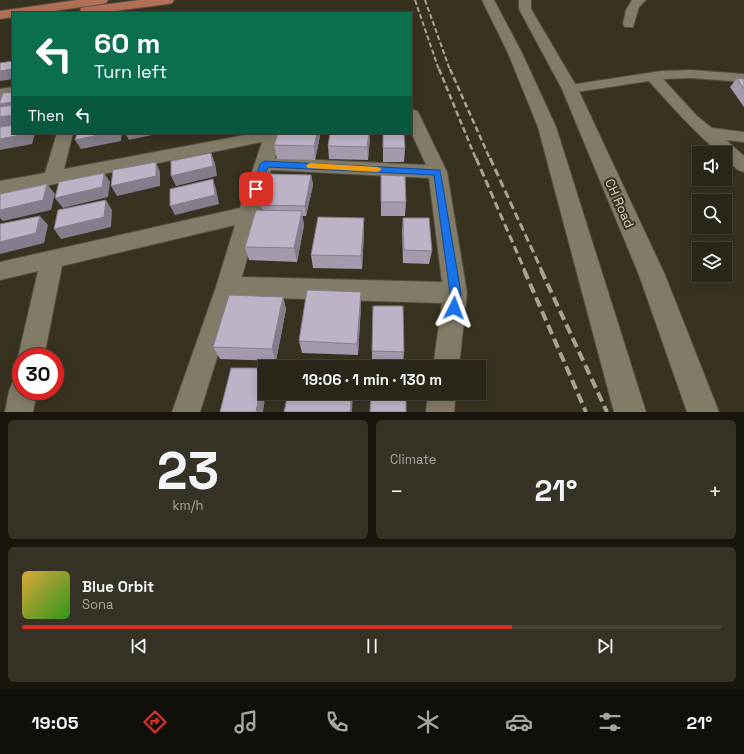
<!DOCTYPE html>
<meta charset="utf-8">
<style>
:root{--surface:#2a2619;--page:#363226;--text:#f1f3f6;--muted:#a5a5a2;--line:#464338;--accent:#d93025}
body{margin:0;font-family:"Space Grotesk",sans-serif;background:var(--page);color:var(--text);height:100vh;display:flex;flex-direction:column;font-size:15px;white-space:nowrap}
*{box-sizing:border-box;margin:0}
p{font-size:13px;color:var(--muted)}
.icon{flex:none;width:22px;height:22px;fill:none;stroke:currentColor;stroke-width:2;stroke-linecap:round;stroke-linejoin:round}
.map{position:relative;height:412px;overflow:hidden}
.sheet{display:flex;flex-direction:column;gap:8px;padding:8px;background:#17150e;flex:1}
.sheet>*{flex:none}
.hud{position:absolute;left:12px;top:12px;width:400px;height:122px;border-radius:0px;box-shadow:0 2px 10px #0003,0 0 0 1px var(--line);background:#0b6e4f;color:#fff;overflow:hidden}
.buttons{position:absolute;left:692px;top:146px;display:grid;gap:8px}
.buttons a{display:grid;place-items:center;width:40px;height:40px;border-radius:0px;background:var(--surface);box-shadow:0 2px 10px #0003,0 0 0 1px var(--line);font-size:20px}
.speed{position:absolute;left:12px;top:348px;display:flex;gap:8px;font-size:20px;font-weight:700;text-align:center}
.speed>*{display:grid;place-content:center;width:52px;height:52px;border-radius:50%;background:var(--surface);box-shadow:0 2px 10px #0003,0 0 0 1px var(--line);line-height:1}
.speed .limit{border:6px solid #d22;background:#fff;color:#111}
.pin{position:absolute;display:grid;place-items:center;width:34px;height:34px;color:#fff;margin:-17px;border-radius:8px;box-shadow:0 2px 6px #0006}
.me{position:absolute;width:44px;margin:-22px;rotate:3deg;stroke-linejoin:round;filter:drop-shadow(0 0 3px #0008)}
.turn{display:flex;align-items:center;gap:14px;height:84px;padding:0 16px;font-size:18px}
.turn .icon{width:52px;height:52px;stroke-width:2.5}
.turn b{display:block;font-size:28px;line-height:34px}
.then{display:flex;align-items:center;height:38px;padding:0 16px;background:#0003;gap:8px;font-size:15px}
.big{font-size:30px;font-weight:600;line-height:1.1}
.sheet .tile{flex:1;display:flex;flex-direction:column;justify-content:center;gap:6px;min-width:0;padding:0 14px;border-radius:6px;background:var(--page)}
.sheet .dial{align-items:center;gap:0}
.dial b{font-size:52px;line-height:1}
.song{display:flex;align-items:center;gap:12px}
.cover{width:48px;height:48px;border-radius:6px;background:linear-gradient(135deg,hsl(40 70% 55%),hsl(110 70% 35%))}
.played{height:4px;border-radius:2px;background:linear-gradient(90deg,var(--accent) 70%,var(--line) 70%)}
.keys{display:flex;justify-content:space-around;direction:ltr}
.heat{display:flex;justify-content:space-between;align-items:center;font-size:22px;direction:ltr}
.sheet .tiles{flex:1;display:grid;gap:8px;grid-template-columns:1fr 1fr}
.tile:last-child{grid-column:span 2}
.trip{position:absolute;left:258px;top:360px;width:228px;height:40px;border-radius:0px;background:var(--surface);box-shadow:0 2px 10px #0003,0 0 0 1px var(--line);font-weight:600;line-height:40px;text-align:center}
.menu{display:flex;height:64px;justify-content:space-around;align-items:center;background:#110f0a;color:var(--muted)}
.menu .icon{width:28px;height:28px}
.menu .selected{color:var(--accent)}
.menu b{font-size:18px;color:var(--text)}
.map>svg:first-child{display:block}
.lines{fill:none;stroke-linecap:round;stroke-linejoin:round}
.minor-casing{stroke:#534e40;stroke-width:2}
.tertiary-casing{stroke:#534e40;stroke-width:2}
.trunk-casing{stroke:#534e40;stroke-width:2}
.minor{fill:#827b68;fill-rule:evenodd}
.tertiary{fill:#827b68;fill-rule:evenodd}
.trunk{fill:#b27057;fill-rule:evenodd}
.rail-far3{stroke:#a8a397;stroke-width:2;stroke-dasharray:5 2.5;stroke-linecap:butt}
.rail-far2{stroke:#a8a397;stroke-width:2.5;stroke-dasharray:6 3;stroke-linecap:butt}
.rail-far1{stroke:#a8a397;stroke-width:3;stroke-dasharray:8 4;stroke-linecap:butt}
.rail{stroke:#a8a397;stroke-width:4;stroke-dasharray:10 5;stroke-linecap:butt}
.wall{fill:#a39aab}
.shaded-wall{fill:#847d8b}
.building{fill:#bdb3c7;stroke:#847d8b}
.route{fill:#1a73e8;stroke:#114b97}
.slow{fill:#f59e0b}
.labels{text-anchor:middle;stroke-width:4;stroke-linejoin:round;paint-order:stroke}
.street-label{font-size:13px;fill:#d9d5cb;stroke:#383221}
</style>
<div class="map">
<svg width="744" height="412" viewBox="0 0 744 412">
<rect width="100%" height="100%" fill="#383221"/>
<g class="lines">
<defs>
<path id="minor" d="M632,0H646L639,7L633,27H625L623,24L626,10Z
M691,70L744,74V82L691,78L663,79L697,116L712,128L744,132V142L726,140L744,156V172L738,170L725,159V153H719C693,130 672,107 649,81L570,93L565,92L563,89L565,86L570,85L661,71Z
M13,87V97L0,99V89Z
M411,109L417,111L419,114L447,172L467,293L459,367H433L442,303L236,297L200,412H172L216,287L235,225L62,266L44,357H21V365L18,357L38,271L0,280V262L240,208L262,142L0,195V181L45,173L57,133H73L64,169L256,133H282L275,158L426,165L411,132ZM271,170L429,178L442,282L242,277Z
M21,378V391H37L33,412H5L9,391L13,381Z
M428,393H456L454,412H426Z"/>
<path id="tertiary" d="M482,0H494L522,53L556,127L646,412H614L538,127L508,53Z
M519,0H531V9L578,89L665,275L719,412H687L639,275L562,89L519,9Z"/>
<path id="trunk" d="M77,0H108L106,3L102,4L40,13H13V17L0,19V11Z
M140,0H174L172,3L168,4L100,13H81L80,11L81,8L86,7Z"/>
</defs>
<use href="#minor" class="minor-casing"/>
<use href="#tertiary" class="tertiary-casing"/>
<use href="#trunk" class="trunk-casing"/>
<use href="#minor" class="minor"/>
<use href="#tertiary" class="tertiary"/>
<use href="#trunk" class="trunk"/>
<path class="rail-far3" d="M415,0L439,70
M425,0L450,70"/>
<path class="rail-far2" d="M439,69L476,159
M450,69L490,159"/>
<path class="rail-far1" d="M476,158L525,271
M490,158L542,271"/>
<path class="rail" d="M524,270L586,412
M541,270L607,412"/>
</g>
<path class="wall" d="M737,78L744,79V107L730,87Z
M383,133L405,148L404,162H383Z
M320,136L315,160L277,159L274,145Z
M370,136L368,160L329,159L328,146Z
M311,175L313,185L306,216H302L304,225L297,262L249,260L245,247L262,210L260,205Z
M381,175L406,202L405,216H381Z
M403,218L432,251L429,264L403,263L402,231Z
M364,232L362,269L313,268L311,255Z
M283,297L286,309L276,361L220,359L213,347Z
M361,305L358,355L302,353L299,341Z
M372,351L404,352L403,363H372Z"/>
<path class="shaded-wall" d="M13,69V79L0,81V71Z
M0,101L13,102V112L6,114L0,106Z
M13,115V126L0,128V117Z
M25,133H35L32,144L0,150V139Z
M108,133H122L121,141L81,149L75,140Z
M125,133H161L129,140Z
M317,133H320V136L315,160L314,146Z
M369,133H370V136L368,160L367,147Z
M211,153L215,163L217,176L176,186L171,176Z
M156,162L160,172V186L117,196L111,186Z
M104,173L110,182L108,197L63,208L55,198Z
M311,175L313,185L306,216L305,206Z
M213,179L216,189L219,204L175,215L170,206Z
M47,184L55,194L51,210L3,221L0,218V210Z
M106,200L112,210L111,227L61,239L54,229Z
M302,211L304,225L297,262L294,248Z
M40,216L48,225L44,243L0,254V242Z
M364,218V232L362,269L361,256Z
M361,292V305L358,355L357,344Z
M283,297L286,309L276,361L272,349Z
M264,368L265,370V393H266L263,412H256Z
M352,393H353L352,412H350Z"/>
<path class="building" d="M13,61V69L0,71V63Z
M737,78L744,79V89Z
M13,92V102L0,104V101L3,93Z
M13,105V115L0,117V107Z
M13,125V133H25V134L0,139V127Z
M77,133H108L75,140Z
M278,133H317L314,146L274,145Z
M330,133H369L367,147L328,146Z
M383,133H404L405,148H383Z
M211,153L213,166L171,176V161Z
M156,162V176L111,186L113,170Z
M104,173L102,187L55,198L59,182Z
M270,174L311,175L305,206L260,205Z
M381,175L405,176L406,202H381Z
M213,179L215,195L170,206V189Z
M47,184L43,200L0,210V194Z
M106,200L104,217L54,229L58,210Z
M256,210L302,211L294,248L245,247Z
M40,216L36,233L0,242V224Z
M318,217L364,218L361,256L311,255Z
M403,218H429L432,251L404,250Z
M307,290L361,292L357,344L299,341Z
M229,295L283,297L272,349L213,347Z
M373,306H403L404,352L372,351Z
M293,362L354,365V367H292Z
M231,368H264L256,412H220Z
M288,393H352L350,412H284Z
M371,393H406V412H370Z"/>
<path class="route" d="M264,161L440,170L461,293L457,312L454,313L450,312L448,308L450,293L434,175L268,167L259,191H253L252,189L260,164Z"/>
<path class="slow" d="M310,163L378,167L382,169L378,172L308,168L306,166L308,164Z"/>
<g class="labels">
<g class="street-label">
<text transform="translate(620 203) rotate(66)" y="5">CH Road</text>
</g>
</g>
</svg>
<div class="buttons">
<a><svg class="icon" aria-label="sound" viewBox="0 0 24 24"><path d="M4 9h4l5-4v14l-5-4H4zM17 9q2 3 0 6"/></svg></a>
<a><svg class="icon" aria-label="search" viewBox="0 0 24 24"><circle cx="10" cy="10" r="6"/><path d="M15 15l6 6"/></svg></a>
<a><svg class="icon" aria-label="layers" viewBox="0 0 24 24"><path d="M12 4l9 5-9 5-9-5zM3 14l9 5 9-5"/></svg></a>
</div>
<div class="speed"><div class="limit">30</div></div>
<div class="pin" style="left:256px;top:189px;background:#d93025"><svg class="icon" aria-label="arrive" viewBox="0 0 24 24"><path d="M6 21V4h12l-3 4 3 4H6"/></svg></div>
<svg class="me" style="left:454px;top:308px" viewBox="-20 -20 40 40"><path d="M0-17L14 15 0 8-14 15z" fill="#1a73e8" stroke="#fff" stroke-width="4"/></svg>
<div class="trip">19:06 · 1 min · 130 m</div>
<div class="hud">
<div class="turn"><svg class="icon" aria-label="left" viewBox="0 0 24 24"><path d="M17 20v-9H6M10 6l-5 5 5 5"/></svg><div><b>60 m</b>Turn left</div></div>
<div class="then">Then<svg class="icon" aria-label="left" viewBox="0 0 24 24"><path d="M17 20v-9H6M10 6l-5 5 5 5"/></svg></div>
</div>
</div>
<section class="sheet">
<div class="tiles">
<div class="tile dial"><b>23</b><p>km/h</p></div>
<div class="tile"><p>Climate</p>
<div class="heat"><a>−</a><b class="big">21°</b><a>+</a></div>
</div>
<div class="tile">
<div class="song"><i class="cover"></i><div><b>Blue Orbit</b><p>Sona</p></div></div>
<div class="played"></div>
<div class="keys"><svg class="icon" aria-label="previous" viewBox="0 0 24 24"><path d="M18 5L8 12l10 7zM5 5v14"/></svg><svg class="icon" aria-label="pause" viewBox="0 0 24 24"><path d="M8 5v14M16 5v14"/></svg><svg class="icon" aria-label="next" viewBox="0 0 24 24"><path d="M6 5l10 7-10 7zM19 5v14"/></svg></div>
</div>
</div>
</section>
<nav class="menu">
<b>19:05</b>
<svg class="icon selected" aria-label="directions" viewBox="0 0 24 24"><path d="M12 3l9 9-9 9-9-9zM9 14v-3h6M13 9l2 2-2 2"/></svg>
<svg class="icon" aria-label="music" viewBox="0 0 24 24"><path d="M9 18V5l10-2v13"/><circle cx="6" cy="18" r="3"/><circle cx="16" cy="16" r="3"/></svg>
<svg class="icon" aria-label="phone" viewBox="0 0 24 24"><path d="M5 4h4l2 5-3 2q2 4 5 5l2-3 5 2v4C11 20 4 13 5 4z"/></svg>
<svg class="icon" aria-label="climate" viewBox="0 0 24 24"><path d="M12 3v18M4 7l16 10M4 17L20 7"/></svg>
<svg class="icon" aria-label="car" viewBox="0 0 24 24"><path d="M5 17H2v-5l4-1 3-4h7l3 4 3 1v5h-3M9 17h6M6 11h13"/><circle cx="7" cy="17" r="2"/><circle cx="17" cy="17" r="2"/></svg>
<svg class="icon" aria-label="filters" viewBox="0 0 24 24"><path d="M4 7h16M4 17h16"/><circle cx="9" cy="7" r="2"/><circle cx="15" cy="17" r="2"/></svg>
<b>21°</b>
</nav>
